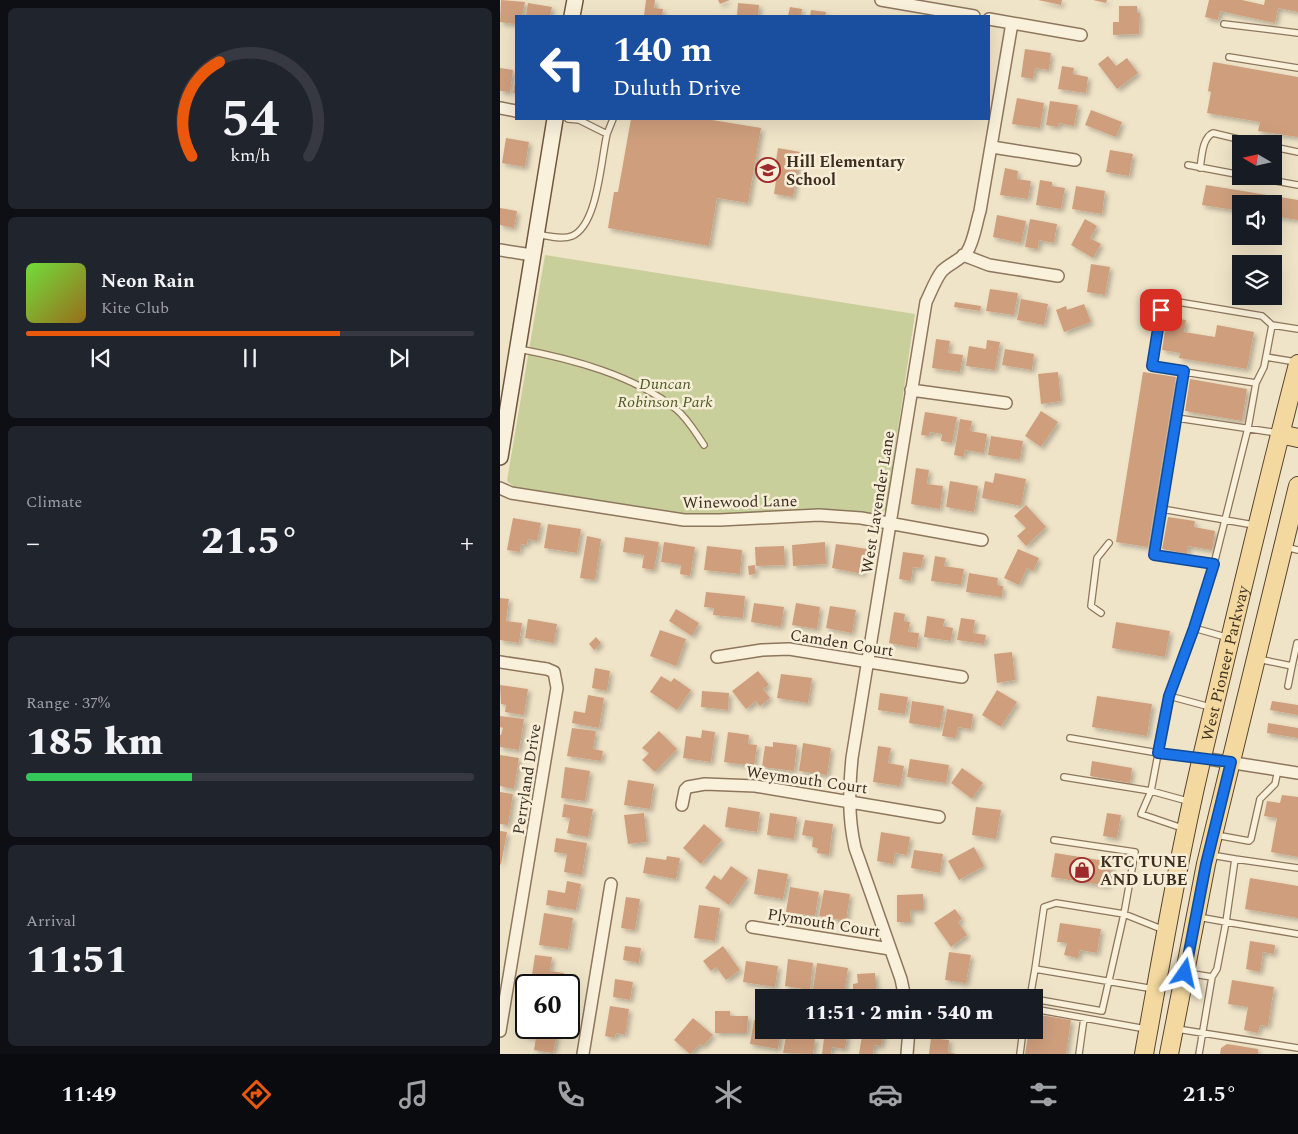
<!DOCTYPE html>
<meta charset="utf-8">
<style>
:root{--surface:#171b24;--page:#20242c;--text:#f1f3f6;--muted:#9ea1a6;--line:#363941;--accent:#ea580c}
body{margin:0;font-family:Spectral,serif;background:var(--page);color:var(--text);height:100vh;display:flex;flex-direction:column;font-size:19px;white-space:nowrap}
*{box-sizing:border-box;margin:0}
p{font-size:16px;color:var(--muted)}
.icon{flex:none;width:28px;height:28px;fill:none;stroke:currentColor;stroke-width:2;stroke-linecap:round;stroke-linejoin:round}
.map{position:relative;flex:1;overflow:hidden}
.side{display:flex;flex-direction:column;gap:8px;padding:8px;background:#0d0f14;width:500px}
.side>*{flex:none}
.hud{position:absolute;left:15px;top:15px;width:475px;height:105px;border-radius:0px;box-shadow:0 5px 20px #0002;background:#1a4fa0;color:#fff;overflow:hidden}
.needle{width:32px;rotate:279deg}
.controls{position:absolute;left:732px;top:135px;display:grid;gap:10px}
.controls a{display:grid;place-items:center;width:50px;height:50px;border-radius:0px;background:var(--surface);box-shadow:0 5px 20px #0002;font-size:25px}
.speed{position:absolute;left:15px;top:974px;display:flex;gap:10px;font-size:25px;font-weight:700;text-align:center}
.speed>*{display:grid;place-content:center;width:65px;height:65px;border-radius:50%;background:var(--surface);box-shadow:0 5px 20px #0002;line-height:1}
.speed .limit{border:2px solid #111;border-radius:8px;background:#fff;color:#111}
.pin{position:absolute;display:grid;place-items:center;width:42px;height:42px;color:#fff;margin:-21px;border-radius:10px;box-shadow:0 2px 8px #0006}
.me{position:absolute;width:55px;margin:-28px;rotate:11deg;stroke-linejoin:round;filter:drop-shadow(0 0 4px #0008)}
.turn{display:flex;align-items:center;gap:18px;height:105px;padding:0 15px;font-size:22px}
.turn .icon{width:65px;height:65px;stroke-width:2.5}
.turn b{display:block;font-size:35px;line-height:42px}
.big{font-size:38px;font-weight:800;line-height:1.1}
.side .widget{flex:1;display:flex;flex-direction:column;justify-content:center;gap:8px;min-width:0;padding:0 18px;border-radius:8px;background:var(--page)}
.side .dial{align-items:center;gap:0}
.dial svg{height:130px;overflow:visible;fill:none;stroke:var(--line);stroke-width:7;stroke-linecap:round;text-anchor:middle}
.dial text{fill:var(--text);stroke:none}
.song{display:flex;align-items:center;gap:15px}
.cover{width:60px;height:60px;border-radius:8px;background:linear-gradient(135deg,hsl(100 70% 55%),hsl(40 70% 35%))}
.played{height:5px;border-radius:2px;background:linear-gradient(90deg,var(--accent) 70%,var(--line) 70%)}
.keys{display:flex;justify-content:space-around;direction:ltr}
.heat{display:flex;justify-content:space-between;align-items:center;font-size:28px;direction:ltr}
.charge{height:8px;border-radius:4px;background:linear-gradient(90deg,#34c759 37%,var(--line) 0)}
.trip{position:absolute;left:255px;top:989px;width:288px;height:50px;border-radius:0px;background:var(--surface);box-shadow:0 5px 20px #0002;font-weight:800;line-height:50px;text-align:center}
.dock{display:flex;height:80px;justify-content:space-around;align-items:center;background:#090b0e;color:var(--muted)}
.dock .icon{width:35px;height:35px}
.dock .current{color:var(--accent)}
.dock b{font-size:22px;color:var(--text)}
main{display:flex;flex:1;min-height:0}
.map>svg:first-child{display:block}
.green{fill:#c9cf9b}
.building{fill:#cf9f7d;filter:url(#shadow)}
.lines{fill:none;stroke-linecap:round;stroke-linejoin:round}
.lane-casing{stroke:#8d765c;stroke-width:8}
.street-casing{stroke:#8d765c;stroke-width:14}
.secondary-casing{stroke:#6f573f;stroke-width:18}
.primary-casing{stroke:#5b4430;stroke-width:20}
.lane{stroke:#faf1dc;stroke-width:5.5}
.street{stroke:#faf1dc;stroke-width:11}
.secondary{stroke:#faf1dc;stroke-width:15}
.primary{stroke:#f3d9a0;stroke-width:18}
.route-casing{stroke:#114b97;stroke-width:12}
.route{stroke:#1a73e8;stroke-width:9}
.labels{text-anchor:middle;stroke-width:5;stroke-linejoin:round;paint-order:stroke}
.poi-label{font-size:16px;font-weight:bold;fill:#3d2e20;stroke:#f7eed8;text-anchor:start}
.park-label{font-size:16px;font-style:italic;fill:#4d5a26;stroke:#f7eed8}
.street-label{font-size:16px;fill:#3d2e20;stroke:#f7eed8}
</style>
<main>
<section class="side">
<div class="widget dial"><svg viewBox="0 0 100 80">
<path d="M14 69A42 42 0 1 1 86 69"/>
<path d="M14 69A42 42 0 0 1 31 11" stroke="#ea580c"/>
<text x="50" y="56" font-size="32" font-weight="700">54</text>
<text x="50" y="72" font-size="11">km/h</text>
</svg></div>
<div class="widget">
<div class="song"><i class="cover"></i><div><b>Neon Rain</b><p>Kite Club</p></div></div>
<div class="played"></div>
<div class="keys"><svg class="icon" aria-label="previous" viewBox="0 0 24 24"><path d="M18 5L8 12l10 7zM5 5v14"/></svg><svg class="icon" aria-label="pause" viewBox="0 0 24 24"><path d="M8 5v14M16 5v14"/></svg><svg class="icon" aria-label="next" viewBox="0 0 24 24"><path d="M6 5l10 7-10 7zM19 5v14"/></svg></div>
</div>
<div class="widget"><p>Climate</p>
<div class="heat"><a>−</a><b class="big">21.5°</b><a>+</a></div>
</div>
<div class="widget"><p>Range · 37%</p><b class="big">185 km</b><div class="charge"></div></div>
<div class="widget"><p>Arrival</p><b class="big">11:51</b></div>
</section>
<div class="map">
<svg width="798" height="1054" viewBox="0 0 798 1054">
<defs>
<filter id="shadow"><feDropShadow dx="3" dy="3" stdDeviation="2.5" flood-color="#0004"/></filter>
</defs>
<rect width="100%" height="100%" fill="#f0e4c8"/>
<path class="green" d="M45,255L415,314L386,509L379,516L194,515L14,487L7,481Z"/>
<path class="building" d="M1,0L25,2L22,16H16V24L0,22Z
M146,0H155L154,8L163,9L162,16H144Z
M218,0H230L220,4Z
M538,0H562L561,5Z
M593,0H607L606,3Z
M709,0H742L764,5L765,0H798V12L778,8L775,23L720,11L718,20L705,17Z
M28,3L52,7L50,16H26Z
M238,3L259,5L258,16H237Z
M619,6H637V13H640L639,34L613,35V22H619Z
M290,7L302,9L301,16H288Z
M311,10L326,12L325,16H310Z
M525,49L551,53L549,70L535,68L533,79L521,77Z
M608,56L616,66L627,58L638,73L617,89L598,64Z
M713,62L798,77V137L758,131L760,122L707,113L711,92L708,91Z
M562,66L574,68L573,74L588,77L586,93L558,89Z
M0,68L13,70L10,92L0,91Z
M15,82H16V94L13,93Z
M517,98L544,103L540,128L512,124Z
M550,101L578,105L574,126L559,123L558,127L546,125Z
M591,110L622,122L616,137L585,125Z
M131,119H206L261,128L248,203L217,198L209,246L108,228L114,192H118Z
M6,138L29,142L25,167L2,163Z
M278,148L300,152L293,197L274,194L278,167H275Z
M610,150L633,154L629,176L606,172Z
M505,168L518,171L517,179L531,181L528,199L500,195Z
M540,180L552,182V186L565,188L561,209L536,205Z
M706,185L798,200V220L774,216V204H741V211L702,205Z
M576,186L605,191L602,214L572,209Z
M0,208L17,211L14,228L0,225Z
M497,215L526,221L521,243L493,237Z
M530,219L557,224L554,243L539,240L538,249L525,247Z
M585,219L597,226L590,238L601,244L593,258L571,245Z
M591,264L610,267L605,295L587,292Z
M490,289L518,293L514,315L486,311Z
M521,299L548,304L544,325L517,320Z
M455,302L481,306L480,311L454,307Z
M584,304L591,322L564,332L556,310L566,306L567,310Z
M667,317L686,320L684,332L715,337L717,325L754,332L747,369L679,358L680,353L662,350Z
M436,339L450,341L448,353L463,355L460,372L432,368Z
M487,340L500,342L495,370L466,366L469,346L486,349Z
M505,349L534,354L532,370L502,365Z
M558,372L561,401L541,404L538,374Z
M643,372L676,377L648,547L616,542Z
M690,379L747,389L742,421L685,411Z
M541,411L558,422L541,447L525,436Z
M425,412L457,417L452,443L441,441L442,434L430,432L429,436L421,435Z
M460,419L472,421L470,431L487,434L484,453L465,450L464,457L454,455Z
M491,436L523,441L520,460L488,455Z
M416,468L429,470L427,484L443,486L440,509L411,504Z
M495,473L526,479L521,506L482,498L485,481L493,483Z
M450,481L478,486L474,512L446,507Z
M526,505L546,527L526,546L517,536L526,528L514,516Z
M668,517L695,521L694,527L715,531L712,550L688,546L687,554L662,549Z
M13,518L41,523L37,541L28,539L27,545L21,544L20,552L7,550Z
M48,524L81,529L77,553L44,548Z
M87,536L101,539L95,580L80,578Z
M125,537L159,542L154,570L142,568L144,555L123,552Z
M164,542L195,547L190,576L180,574L181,565L161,562Z
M325,542L326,564L293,566L292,545Z
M336,544L367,549L363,574L332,568Z
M207,546L242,550L240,574L204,570Z
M284,546L285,565L256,566L255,547Z
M518,549L539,558L533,571L527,568L519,585L504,578Z
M403,552L424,555L421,568L413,567L411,581L399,579Z
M435,556L446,558L444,566L464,569L461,585L431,581Z
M255,565V574L249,575L248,566Z
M469,573L498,578L497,585L503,586L502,597L466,592Z
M206,592L245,596L243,618L213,615L214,608L204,607Z
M0,598L9,599L6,621L22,623L19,643L0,640Z
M254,603L284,607L281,627L251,622Z
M296,603L320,607L317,629L292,625Z
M330,606L356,610L352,633L326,628Z
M176,609L199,623L192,636L169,621Z
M394,612L405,614L404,621L410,622L408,632L419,633L417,648L389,643Z
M427,616L445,619L443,626L453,628L451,641L424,637Z
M461,618L475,620L473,633L486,635L484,644L457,640Z
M28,619L57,624L54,643L25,638Z
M616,622L670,631L665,657L612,648Z
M160,630L186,639L176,666L150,656Z
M96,637L101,643L94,650L89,644Z
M512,652L515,680L497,683L494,654Z
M95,668L110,671L107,691L92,688Z
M258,671L269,685L263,689L270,698L260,706L256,701L246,709L232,691Z
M281,674L312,678L308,703L277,698Z
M161,676L171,682L174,678L191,690L177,710L150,692Z
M0,685L28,689L24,715L5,712L6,705L1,704Z
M497,690L517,702L501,727L482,715Z
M202,691L229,693L228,710L201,707Z
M380,693L408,697L405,714L378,710Z
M88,695L104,698L99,728L72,723L74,711L85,713Z
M597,696L652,704L647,736L592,727Z
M412,701L444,706L440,728L409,723Z
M772,701L798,705V715L770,710Z
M447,709L473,714L471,729L458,727L456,738L442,736Z
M0,716L24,719L19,750L0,747V735H1L3,728L0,727Z
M768,723L798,728V738L767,733Z
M72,728L96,731L93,749L103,751L101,761L67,756Z
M202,730L215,732L211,762L183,758L186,736L201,738Z
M159,731L177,749L155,772L142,760L149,753L142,748Z
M228,732L249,735L248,744L257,745L254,766L224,762Z
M273,742L297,745L294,771L262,767L265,746L273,747Z
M303,743L331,748L327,775L299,771Z
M378,746L391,748L388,763L404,766L400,786L373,782Z
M0,755L19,758L14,789L0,786Z
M410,759L449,765L446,783L407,777Z
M592,761L632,768L630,783L590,776Z
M65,767L90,771L85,801L61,798Z
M462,768L483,783L472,799L451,783Z
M128,780L154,784L150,809L124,805Z
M0,792L13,794L8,825L0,824Z
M782,795L798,797V857L771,852L777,818L764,816L767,801L780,803Z
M64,804L93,809L88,837L67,833L70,818L62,817Z
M228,807L260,812L257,832L225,827Z
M476,807L501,810L496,839L472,835Z
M144,813L147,842L128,844L124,815Z
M270,813L297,817L294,839L267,835Z
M607,813L621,815L617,838L603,836Z
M305,820L333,824L329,855L317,853L318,848L312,847L313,837L302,835Z
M204,824L222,840L201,864L183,848Z
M0,831L7,832L1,865L0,864Z
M381,832L410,837L407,855L395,853L393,864L377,861Z
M56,838L87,843L82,875L64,872L67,854L54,852Z
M474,847L484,866L459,880L448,861Z
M414,850L443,854L440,873L411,868Z
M555,853L612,862L608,886L551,877Z
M167,856L180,858L176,879L143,873L146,857L166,860Z
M231,866L248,878L229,905L205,888L214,875L221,880Z
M258,869L288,874L283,899L254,894Z
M750,878L798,886V918L745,909Z
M67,881L81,884L76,910L46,905L48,890L65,893Z
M290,887L319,892L315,916L286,912Z
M324,890L350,894L346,921L319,916Z
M423,894V910H410L411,922H397V895Z
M126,897L140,899L135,930L121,928Z
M199,905L220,908L215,941L194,938Z
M455,909L462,919L458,922L467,935L451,947L434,923Z
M44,913L73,918L68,949L39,945Z
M560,923L601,929L597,953L580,950L578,958L564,955L567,943L557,942Z
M750,941L775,945L774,954L763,952L760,972L746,969Z
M125,946L141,948L139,963L123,960Z
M223,946L240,970L226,980L216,967L211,971L203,961Z
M449,952L471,955L466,983L445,980Z
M35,955L52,957L50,971L64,973L62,985H50L31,982Z
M288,959L313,963L310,990L285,986Z
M246,961L278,966L275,987L243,982Z
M317,963L348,968L344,994L313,989Z
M375,973L377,998H353V984L358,983L357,974Z
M115,979L133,982L130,1000L113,997Z
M732,980L774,987L768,1026L760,1025L758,1033L744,1030L748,1007L728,1004Z
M429,993H448V998H429Z
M110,1006L129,1009L125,1035L116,1033L115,1038L105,1036Z
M215,1011H230V1016H248L247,1033H215Z
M534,1014L571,1020L566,1054H525L529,1030H534Z
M193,1018L213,1035L203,1046L200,1044L190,1054L174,1040Z
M254,1020L264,1022V1030H281L278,1049L250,1044Z
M25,1022L26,1028H52L51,1034L57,1035L53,1053L34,1050L36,1038L23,1035Z
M287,1030L304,1031L303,1037L315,1039L313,1054L283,1053Z
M363,1030H384L381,1046L374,1045L373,1054H359Z
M325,1031L347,1034L345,1049L332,1047L331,1054H322Z
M431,1038L449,1040L448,1052L456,1054H429Z
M727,1044L758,1049V1054H720L721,1048Z"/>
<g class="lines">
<defs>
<path id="lane" d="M724,24L798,33
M729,57L798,68
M107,134L113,119
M774,147L798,152
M688,165L741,175
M700,168C702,157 702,138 713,133L759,144
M747,176L798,185
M37,234C47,236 62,240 72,236C98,225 101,159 107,134L79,120L68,119
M772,325L798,329
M19,349C72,359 133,375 176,409C188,419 195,432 204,445
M766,357L796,362
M677,418L684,371
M662,509L654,555L714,564
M754,525L662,509L677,418L778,433
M785,547L798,550
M601,613L591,606L597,558L609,543
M694,628L729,638
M758,659L792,666L797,643
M788,686L792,666
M669,696L710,707
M570,738L658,753L699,758
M564,777L651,791L669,696L694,628L714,564L748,428L756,383L652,367L661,310L672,301L762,316L772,325L764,367L756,383
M685,829L641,814L651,791L691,802
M716,835L749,841L751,839L760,799L775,784L778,770
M711,855L735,859L726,922L798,934
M735,859L798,868
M698,917L726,922L717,969L712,977
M535,969L544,907L556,903L624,914L664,930
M687,973L712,977L699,1054
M530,998L535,969L654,989
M534,999L602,1011L624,914L635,852L554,840
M534,1009L646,1029
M677,1029L798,1048
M520,1054L523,1030
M579,1054L584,1018"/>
<path id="street" d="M381,0L474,16
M489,19L581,35
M0,108L16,111
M492,147L575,160
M0,250L32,255
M463,255L489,265L558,276
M411,390L506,403
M0,488L11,493L184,520H220L319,515L361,518L482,540
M217,657L262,650L289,649L462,677
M0,662L47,669L54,672L57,688L0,1031
M702,758L798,773
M182,805L185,790L188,787L205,784L255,786L439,817
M252,927L390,949
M405,998L401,979L355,848C348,817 349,790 352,758L426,302C431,292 435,280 442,271C449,264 460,260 467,252C474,241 476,224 480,211L512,23
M83,1054L111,884
M407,1054L409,1030"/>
<path id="secondary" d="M72,16L75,0
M0,457L55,119"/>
<g id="primary">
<path d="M780,434L798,438"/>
<path id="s1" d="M644,1054C662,955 679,855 702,757C733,626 764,495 798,364"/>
<path d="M669,1054L706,864L798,486"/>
</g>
</defs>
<use href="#lane" class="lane-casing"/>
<use href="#street" class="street-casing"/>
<use href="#secondary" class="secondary-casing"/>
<use href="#primary" class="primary-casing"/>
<use href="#lane" class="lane"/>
<use href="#street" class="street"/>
<use href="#secondary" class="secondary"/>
<use href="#primary" class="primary"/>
</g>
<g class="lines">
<defs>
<path id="route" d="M661,310L652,366L684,371L654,555L714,564L694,628L669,696L658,753L731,762L706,864L685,973"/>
</defs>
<use href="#route" class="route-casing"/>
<use href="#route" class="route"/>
</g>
<defs>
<symbol id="school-ring" viewBox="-11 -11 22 22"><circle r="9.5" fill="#f7eed8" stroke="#9e2a2b" stroke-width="1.5"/><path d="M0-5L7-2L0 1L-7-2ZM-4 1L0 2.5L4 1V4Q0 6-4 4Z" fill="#9e2a2b"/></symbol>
<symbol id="shop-ring" viewBox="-11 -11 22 22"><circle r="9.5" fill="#f7eed8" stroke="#9e2a2b" stroke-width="1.5"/><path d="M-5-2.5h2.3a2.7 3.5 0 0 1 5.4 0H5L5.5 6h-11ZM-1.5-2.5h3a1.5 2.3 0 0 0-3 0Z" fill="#9e2a2b"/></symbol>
</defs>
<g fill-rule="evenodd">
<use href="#school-ring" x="254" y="156" width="28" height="28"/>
<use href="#shop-ring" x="568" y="856" width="28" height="28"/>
</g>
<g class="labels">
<g class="poi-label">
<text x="286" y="167">Hill Elementary<tspan x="286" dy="18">School</tspan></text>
<text x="600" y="867">KTC TUNE<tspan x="600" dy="18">AND LUBE</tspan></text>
</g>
<g class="park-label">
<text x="165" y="389">Duncan<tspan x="165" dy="18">Robinson Park</tspan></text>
</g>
<g class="street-label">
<text transform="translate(240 501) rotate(-1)" y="6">Winewood Lane</text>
<text transform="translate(377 502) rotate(-81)" y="6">West Lavender Lane</text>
<text transform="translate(342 642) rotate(9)" y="6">Camden Court</text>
<text dy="6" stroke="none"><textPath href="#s1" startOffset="399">West Pioneer Parkway</textPath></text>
<text transform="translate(26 779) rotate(-81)" y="6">Perryland Drive</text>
<text transform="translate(307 779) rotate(8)" y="6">Weymouth Court</text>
<text transform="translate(324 922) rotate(9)" y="6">Plymouth Court</text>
</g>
</g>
</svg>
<div class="controls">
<a><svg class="needle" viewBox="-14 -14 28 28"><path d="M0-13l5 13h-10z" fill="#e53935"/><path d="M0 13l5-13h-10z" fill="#9ea1a6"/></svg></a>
<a><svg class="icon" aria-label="sound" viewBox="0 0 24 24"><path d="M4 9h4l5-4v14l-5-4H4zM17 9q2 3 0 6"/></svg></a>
<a><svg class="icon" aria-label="layers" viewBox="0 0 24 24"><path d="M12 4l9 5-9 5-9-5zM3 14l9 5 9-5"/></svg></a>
</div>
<div class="speed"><div class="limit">60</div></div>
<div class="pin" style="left:661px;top:310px;background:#d93025"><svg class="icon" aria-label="arrive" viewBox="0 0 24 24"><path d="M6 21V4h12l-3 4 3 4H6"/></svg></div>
<svg class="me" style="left:685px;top:973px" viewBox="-20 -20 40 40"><path d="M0-17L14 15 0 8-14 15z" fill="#1a73e8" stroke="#fff" stroke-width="4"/></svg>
<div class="trip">11:51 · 2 min · 540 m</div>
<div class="hud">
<div class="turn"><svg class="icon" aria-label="left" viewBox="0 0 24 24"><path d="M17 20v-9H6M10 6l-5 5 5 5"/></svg><div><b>140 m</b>Duluth Drive</div></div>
</div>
</div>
</main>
<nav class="dock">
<b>11:49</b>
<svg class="icon current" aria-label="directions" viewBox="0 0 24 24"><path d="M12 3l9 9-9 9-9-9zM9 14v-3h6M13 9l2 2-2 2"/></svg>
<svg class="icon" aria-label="music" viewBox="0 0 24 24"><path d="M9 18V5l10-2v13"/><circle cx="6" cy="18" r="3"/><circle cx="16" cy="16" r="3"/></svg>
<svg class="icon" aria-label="phone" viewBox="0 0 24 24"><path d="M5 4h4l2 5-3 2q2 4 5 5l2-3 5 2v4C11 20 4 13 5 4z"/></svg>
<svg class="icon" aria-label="climate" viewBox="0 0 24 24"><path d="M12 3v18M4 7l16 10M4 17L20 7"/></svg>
<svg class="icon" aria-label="car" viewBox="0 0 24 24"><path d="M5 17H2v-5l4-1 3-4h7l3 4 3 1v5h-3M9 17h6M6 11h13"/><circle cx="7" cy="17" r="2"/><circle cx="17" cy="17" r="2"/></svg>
<svg class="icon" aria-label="filters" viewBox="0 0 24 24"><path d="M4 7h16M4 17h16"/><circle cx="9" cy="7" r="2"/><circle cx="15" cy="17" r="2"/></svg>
<b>21.5°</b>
</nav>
